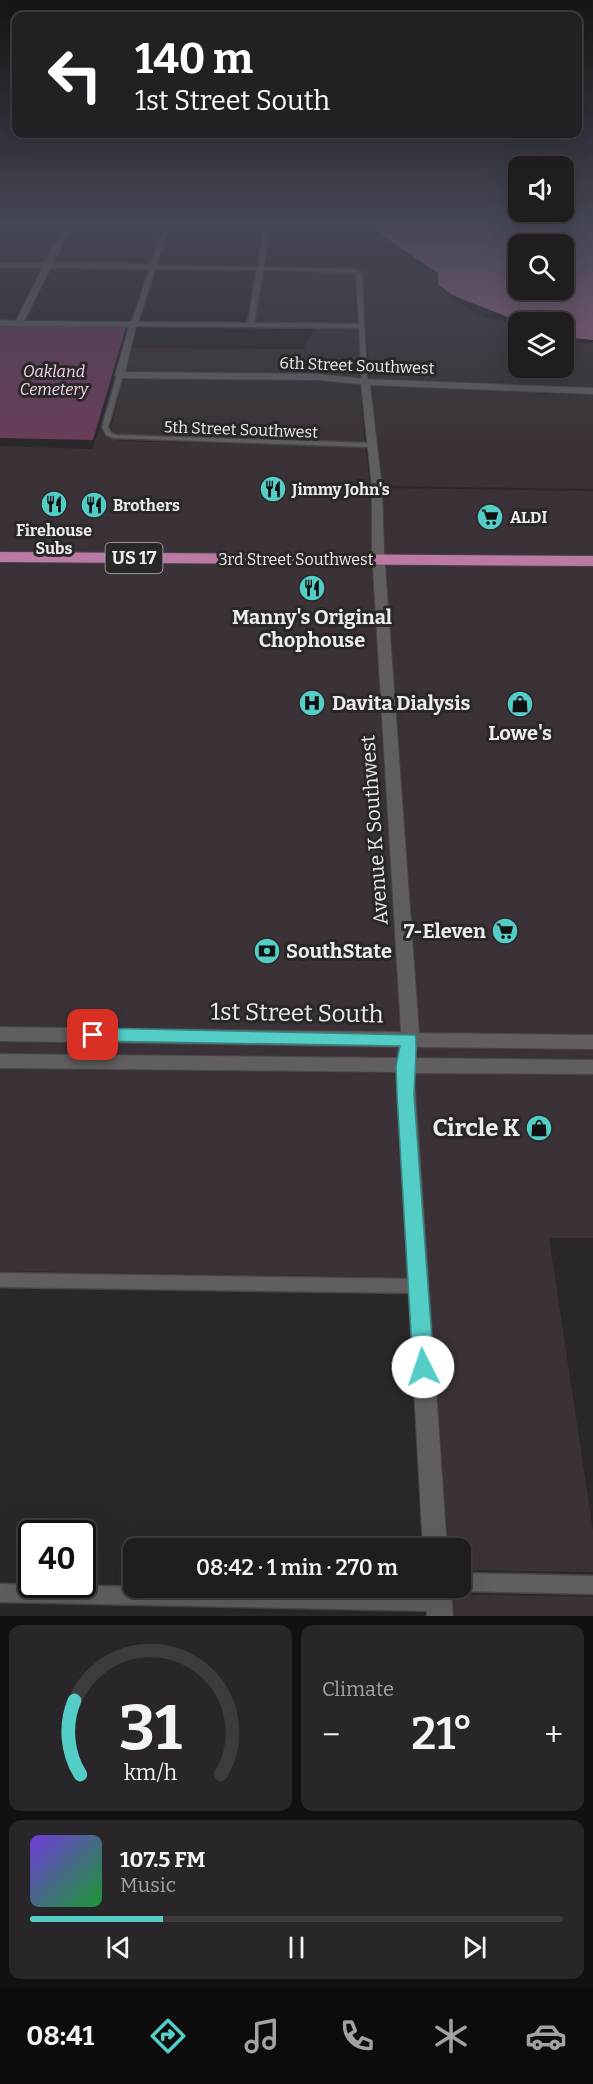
<!DOCTYPE html>
<meta charset="utf-8">
<style>
:root{--surface:#201d1f;--page:#282628;--text:#f1f3f6;--muted:#a2a2a4;--line:#3d3b3d;--accent:#54cdc7}
body{margin:0;font-family:Bitter,serif;background:var(--page);color:var(--text);height:100vh;display:flex;flex-direction:column;font-size:22px;white-space:nowrap}
*{box-sizing:border-box;margin:0}
p{font-size:20px;color:var(--muted)}
.icon{flex:none;width:33px;height:33px;fill:none;stroke:currentColor;stroke-width:2;stroke-linecap:round;stroke-linejoin:round}
.map{position:relative;height:1616px;overflow:hidden}
.drawer{display:flex;flex-direction:column;gap:9px;padding:9px;background:#121011;flex:1}
.drawer>*{flex:none}
.guide{position:absolute;left:12px;top:12px;width:570px;height:126px;border-radius:12px;box-shadow:0 6px 24px #0002,0 0 0 2px var(--line);background:#202124;color:#fff;overflow:hidden}
.fabs{position:absolute;left:508px;top:156px;display:grid;gap:12px}
.fabs a{display:grid;place-items:center;width:66px;height:66px;border-radius:12px;background:var(--surface);box-shadow:0 6px 24px #0002,0 0 0 2px var(--line);font-size:30px}
.speed{position:absolute;left:18px;top:1520px;display:flex;gap:12px;font-size:30px;font-weight:700;text-align:center}
.speed>*{display:grid;place-content:center;width:78px;height:78px;border-radius:50%;background:var(--surface);box-shadow:0 6px 24px #0002,0 0 0 2px var(--line);line-height:1}
.speed .limit{border:3px solid #111;border-radius:9px;background:#fff;color:#111}
.pin{position:absolute;display:grid;place-items:center;width:51px;height:51px;color:#fff;margin:-26px;border-radius:12px;box-shadow:0 3px 9px #0006}
.me{position:absolute;width:66px;margin:-33px;rotate:356deg;stroke-linejoin:round;filter:drop-shadow(0 0 4px #0008)}
.turn{display:flex;align-items:center;gap:21px;height:126px;padding:0 24px;font-size:27px}
.turn .icon{width:78px;height:78px;stroke-width:2.5}
.turn b{display:block;font-size:42px;line-height:51px}
.big{font-size:45px;font-weight:600;line-height:1.1}
.drawer .card{flex:1;display:flex;flex-direction:column;justify-content:center;gap:9px;min-width:0;padding:0 21px;border-radius:12px;background:var(--page)}
.drawer .dial{align-items:center;gap:0}
.dial svg{height:156px;overflow:visible;fill:none;stroke:var(--line);stroke-width:7;stroke-linecap:round;text-anchor:middle}
.dial text{fill:var(--text);stroke:none}
.song{display:flex;align-items:center;gap:18px}
.cover{width:72px;height:72px;border-radius:9px;background:linear-gradient(135deg,hsl(260 70% 55%),hsl(130 70% 35%))}
.played{height:6px;border-radius:3px;background:linear-gradient(90deg,var(--accent) 25%,var(--line) 25%)}
.keys{display:flex;justify-content:space-around;direction:ltr}
.heat{display:flex;justify-content:space-between;align-items:center;font-size:33px;direction:ltr}
.drawer .tiles{flex:1;display:grid;gap:9px;grid-template-columns:1fr 1fr}
.card:last-child{grid-column:span 2}
.trip{position:absolute;left:123px;top:1538px;width:348px;height:60px;border-radius:12px;background:var(--surface);box-shadow:0 6px 24px #0002,0 0 0 2px var(--line);font-weight:600;line-height:60px;text-align:center}
.dock{display:flex;height:96px;justify-content:space-around;align-items:center;background:#0d0c0c;color:var(--muted)}
.dock .icon{width:42px;height:42px}
.dock .selected{color:var(--accent)}
.dock b{font-size:27px;color:var(--text)}
.map>svg:first-child{display:block}
.built{fill:#3a3237}
.green{fill:#6a3d5b}
.water{fill:#986486;fill-rule:evenodd}
.lines{fill:none;stroke-linecap:round;stroke-linejoin:round}
.street-casing{stroke:#474547;stroke-width:3}
.secondary-casing{stroke:#474547;stroke-width:2}
.highway-casing{stroke:#474547;stroke-width:2}
.street{fill:#615e60;fill-rule:evenodd}
.secondary{fill:#615e60;fill-rule:evenodd}
.highway{fill:#ba7aa4;fill-rule:evenodd}
.route{fill:#54cdc7;stroke:#378581;stroke-width:1.5}
.labels{text-anchor:middle;stroke-width:6;stroke-linejoin:round;paint-order:stroke}
.far-street-label{font-size:16px;fill:#edeced;stroke:#2a2729}
.far-park-label{font-size:16px;font-style:italic;fill:#f5d5e9;stroke:#2a2729}
.far-poi-label{font-size:16px;font-weight:bold;fill:#edeced;stroke:#2a2729;text-anchor:start}
.shield{fill:#2a2729;stroke:#b2b1b2;stroke-width:1.5}
.shield-label{font-size:18px;font-weight:bold;fill:#edeced}
.poi-label{font-size:20px;font-weight:bold;fill:#edeced;stroke:#2a2729}
.street-label{font-size:20px;fill:#edeced;stroke:#2a2729}
.near-street-label{font-size:24px;fill:#edeced;stroke:#2a2729}
.near-poi-label{font-size:24px;font-weight:bold;fill:#edeced;stroke:#2a2729;text-anchor:end}
</style>
<div class="map">
<svg width="593" height="1616" viewBox="0 0 593 1616">
<rect width="100%" height="100%" fill="#2a2729"/>
<path class="built" d="M263,269L354,273L356,324L256,323Z
M427,269L435,273V284L441,290L470,310L486,318L519,324V368H564V343H593V389L370,381L363,274L357,270Z
M315,327H357L360,380L125,374L132,348L303,349Z
M124,377L317,379L360,384L365,443L124,437L113,433L111,427Z
M370,384L593,393V489L382,486Z
M100,428L104,436L120,441L365,447L371,488L372,557L0,555V446L92,449Z
M377,488L593,491V1063L405,1066Z
M0,560L373,563L401,1033L0,1028Z
M0,1040L399,1046L396,1059L0,1055Z
M0,1068L395,1073L407,1277L0,1271Z
M414,1073L593,1074V1238H549L593,1531V1572L461,1570L460,1548H448Z
M451,1594L593,1597V1616H453Z"/>
<path class="green" d="M0,326L126,327L93,440L0,438Z"/>
<path class="water" d="M353,223H593V340L564,337V322H520L452,295L438,284V273L377,232ZM519,244H564V290H519Z"/>
<g class="lines">
<defs>
<path id="street" d="M165,223H171L156,266L258,267L264,227L267,225L270,227L263,267L356,269L362,274L367,383L362,382L359,328L134,326L131,324L150,269L0,267V263L151,265ZM155,269L257,270L248,323L138,322ZM263,270L353,272L356,275L359,324L254,323Z
M120,373L123,375L108,427L111,433L116,435L370,443L374,445L370,447L113,438L106,435L102,427L117,375Z
M0,1273L418,1279L423,1281L425,1286L423,1291L418,1293L0,1287Z
M460,1573L593,1576V1594L460,1591L453,1587H460Z
M0,1584L439,1593L445,1596L448,1602L445,1608L439,1611L0,1602Z"/>
<path id="secondary" d="M65,223H73L24,321L137,322L125,372L317,374L365,379L593,388V394L370,385L382,488L384,552L419,1033L593,1035V1049L417,1047L415,1058L593,1060V1074L414,1073L447,1548H423L396,1072L0,1068V1054L397,1058L399,1047L0,1041V1027L401,1032V1030L372,552V488L361,384L317,380L120,378L115,375L129,327L0,326V320L16,321Z
M425,1587H451L453,1616H427Z"/>
<path id="highway" d="M0,552L593,556V566L0,562Z"/>
</defs>
<use href="#street" class="street-casing"/>
<use href="#secondary" class="secondary-casing"/>
<use href="#highway" class="highway-casing"/>
<use href="#street" class="street"/>
<use href="#secondary" class="secondary"/>
<use href="#highway" class="highway"/>
</g>
<linearGradient id="sky" x2="0" y2="1"><stop stop-color="#171517"/><stop offset="0.5" stop-color="#444754"/><stop offset="1" stop-color="#444754" stop-opacity="0"/></linearGradient>
<rect width="593" height="449" fill="url(#sky)"/>
<path class="route" d="M93,1028L415,1035C418,1041 414,1084 414,1095L434,1367L431,1374L423,1377L416,1374L413,1367L397,1095L396,1066L400,1046L93,1041L85,1035Z"/>
<defs>
<symbol id="restaurant-disc" viewBox="-11 -11 22 22"><circle r="9.5" fill="#54cdc7" stroke="#2a2729"/><path d="M-5-6h1v4h1v-4h1v4h1v-4h1v5L-1.5 .5V6h-2V.5L-5-1ZM5-6V6H3V1.5H1.5Q1.5-4 5-6Z" fill="#111"/></symbol>
<symbol id="supermarket-disc" viewBox="-11 -11 22 22"><circle r="9.5" fill="#54cdc7" stroke="#2a2729"/><path d="M-6-5.5h2.5l.6 2H6L4.5 2H-2.5L-4.4-4H-6ZM-1.5 3.2a1.3 1.3 0 1 0 .1 0ZM3 3.2a1.3 1.3 0 1 0 .1 0Z" fill="#111"/></symbol>
<symbol id="hospital-disc" viewBox="-11 -11 22 22"><circle r="9.5" fill="#54cdc7" stroke="#2a2729"/><path d="M-5-5h3v3.5h4V-5h3V5h-3V1.5h-4V5h-3Z" fill="#111"/></symbol>
<symbol id="shop-disc" viewBox="-11 -11 22 22"><circle r="9.5" fill="#54cdc7" stroke="#2a2729"/><path d="M-5-2.5h2.3a2.7 3.5 0 0 1 5.4 0H5L5.5 6h-11ZM-1.5-2.5h3a1.5 2.3 0 0 0-3 0Z" fill="#111"/></symbol>
<symbol id="bank-disc" viewBox="-11 -11 22 22"><circle r="9.5" fill="#54cdc7" stroke="#2a2729"/><path d="M-6-4H6V4H-6ZM0-2.3a2.3 2.3 0 1 0 0 4.6a2.3 2.3 0 1 0 0-4.6Z" fill="#111"/></symbol>
</defs>
<g fill-rule="evenodd">
<use href="#restaurant-disc" x="258" y="474" width="30" height="30"/>
<use href="#restaurant-disc" x="39" y="489" width="30" height="30"/>
<use href="#restaurant-disc" x="79" y="490" width="30" height="30"/>
<use href="#supermarket-disc" x="475" y="502" width="30" height="30"/>
<use href="#restaurant-disc" x="297" y="573" width="30" height="30"/>
<use href="#hospital-disc" x="297" y="688" width="30" height="30"/>
<use href="#shop-disc" x="505" y="689" width="30" height="30"/>
<use href="#supermarket-disc" x="490" y="916" width="30" height="30"/>
<use href="#bank-disc" x="252" y="936" width="30" height="30"/>
<use href="#shop-disc" x="524" y="1113" width="30" height="30"/>
</g>
<g class="labels">
<g class="far-street-label">
<text transform="translate(357 365) rotate(2)" y="6">6th Street Southwest</text>
<text transform="translate(241 429) rotate(2)" y="6">5th Street Southwest</text>
<text x="296" y="565">3rd Street Southwest</text>
</g>
<g class="far-park-label">
<text x="54" y="377">Oakland<tspan x="54" dy="18">Cemetery</tspan></text>
</g>
<g class="far-poi-label">
<text x="292" y="495">Jimmy John's</text>
<text x="113" y="511">Brothers</text>
<text x="510" y="523">ALDI</text>
<text x="54" y="536" text-anchor="middle">Firehouse<tspan x="54" dy="18">Subs</tspan></text>
</g>
<rect class="shield" x="105.5" y="543" width="57" height="30" rx="4.5"/>
<g class="shield-label">
<text x="134" y="564">US 17</text>
</g>
<g class="poi-label">
<text x="312" y="624">Manny's Original<tspan x="312" dy="23">Chophouse</tspan></text>
<text x="332" y="710" text-anchor="start">Davita Dialysis</text>
<text x="520" y="740">Lowe's</text>
<text x="486" y="938" text-anchor="end">7-Eleven</text>
<text x="286" y="958" text-anchor="start">SouthState</text>
</g>
<g class="street-label">
<text transform="translate(374 830) rotate(-94)" y="7">Avenue K Southwest</text>
</g>
<g class="near-street-label">
<text transform="translate(297 1013) rotate(1)" y="8">1st Street South</text>
</g>
<g class="near-poi-label">
<text x="520" y="1136">Circle K</text>
</g>
</g>
</svg>
<div class="fabs">
<a><svg class="icon" aria-label="sound" viewBox="0 0 24 24"><path d="M4 9h4l5-4v14l-5-4H4zM17 9q2 3 0 6"/></svg></a>
<a><svg class="icon" aria-label="search" viewBox="0 0 24 24"><circle cx="10" cy="10" r="6"/><path d="M15 15l6 6"/></svg></a>
<a><svg class="icon" aria-label="layers" viewBox="0 0 24 24"><path d="M12 4l9 5-9 5-9-5zM3 14l9 5 9-5"/></svg></a>
</div>
<div class="speed"><div class="limit">40</div></div>
<div class="pin" style="left:93px;top:1035px;background:#d93025"><svg class="icon" aria-label="arrive" viewBox="0 0 24 24"><path d="M6 21V4h12l-3 4 3 4H6"/></svg></div>
<svg class="me" style="left:423px;top:1367px" viewBox="-20 -20 40 40"><circle r="19" fill="#fff"/><path d="M0-13L10 11 0 6-10 11z" fill="#54cdc7"/></svg>
<div class="trip">08:42 · 1 min · 270 m</div>
<div class="guide">
<div class="turn"><svg class="icon" aria-label="left" viewBox="0 0 24 24"><path d="M17 20v-9H6M10 6l-5 5 5 5"/></svg><div><b>140 m</b>1st Street South</div></div>
</div>
</div>
<section class="drawer">
<div class="tiles">
<div class="card dial"><svg viewBox="0 0 100 80">
<path d="M14 69A42 42 0 1 1 86 69"/>
<path d="M14 69A42 42 0 0 1 11 31" stroke="#54cdc7"/>
<text x="50" y="56" font-size="32" font-weight="700">31</text>
<text x="50" y="72" font-size="11">km/h</text>
</svg></div>
<div class="card"><p>Climate</p>
<div class="heat"><a>−</a><b class="big">21°</b><a>+</a></div>
</div>
<div class="card">
<div class="song"><i class="cover"></i><div><b>107.5 FM</b><p>Music</p></div></div>
<div class="played"></div>
<div class="keys"><svg class="icon" aria-label="previous" viewBox="0 0 24 24"><path d="M18 5L8 12l10 7zM5 5v14"/></svg><svg class="icon" aria-label="pause" viewBox="0 0 24 24"><path d="M8 5v14M16 5v14"/></svg><svg class="icon" aria-label="next" viewBox="0 0 24 24"><path d="M6 5l10 7-10 7zM19 5v14"/></svg></div>
</div>
</div>
</section>
<nav class="dock">
<b>08:41</b>
<svg class="icon selected" aria-label="directions" viewBox="0 0 24 24"><path d="M12 3l9 9-9 9-9-9zM9 14v-3h6M13 9l2 2-2 2"/></svg>
<svg class="icon" aria-label="music" viewBox="0 0 24 24"><path d="M9 18V5l10-2v13"/><circle cx="6" cy="18" r="3"/><circle cx="16" cy="16" r="3"/></svg>
<svg class="icon" aria-label="phone" viewBox="0 0 24 24"><path d="M5 4h4l2 5-3 2q2 4 5 5l2-3 5 2v4C11 20 4 13 5 4z"/></svg>
<svg class="icon" aria-label="climate" viewBox="0 0 24 24"><path d="M12 3v18M4 7l16 10M4 17L20 7"/></svg>
<svg class="icon" aria-label="car" viewBox="0 0 24 24"><path d="M5 17H2v-5l4-1 3-4h7l3 4 3 1v5h-3M9 17h6M6 11h13"/><circle cx="7" cy="17" r="2"/><circle cx="17" cy="17" r="2"/></svg>
</nav>
